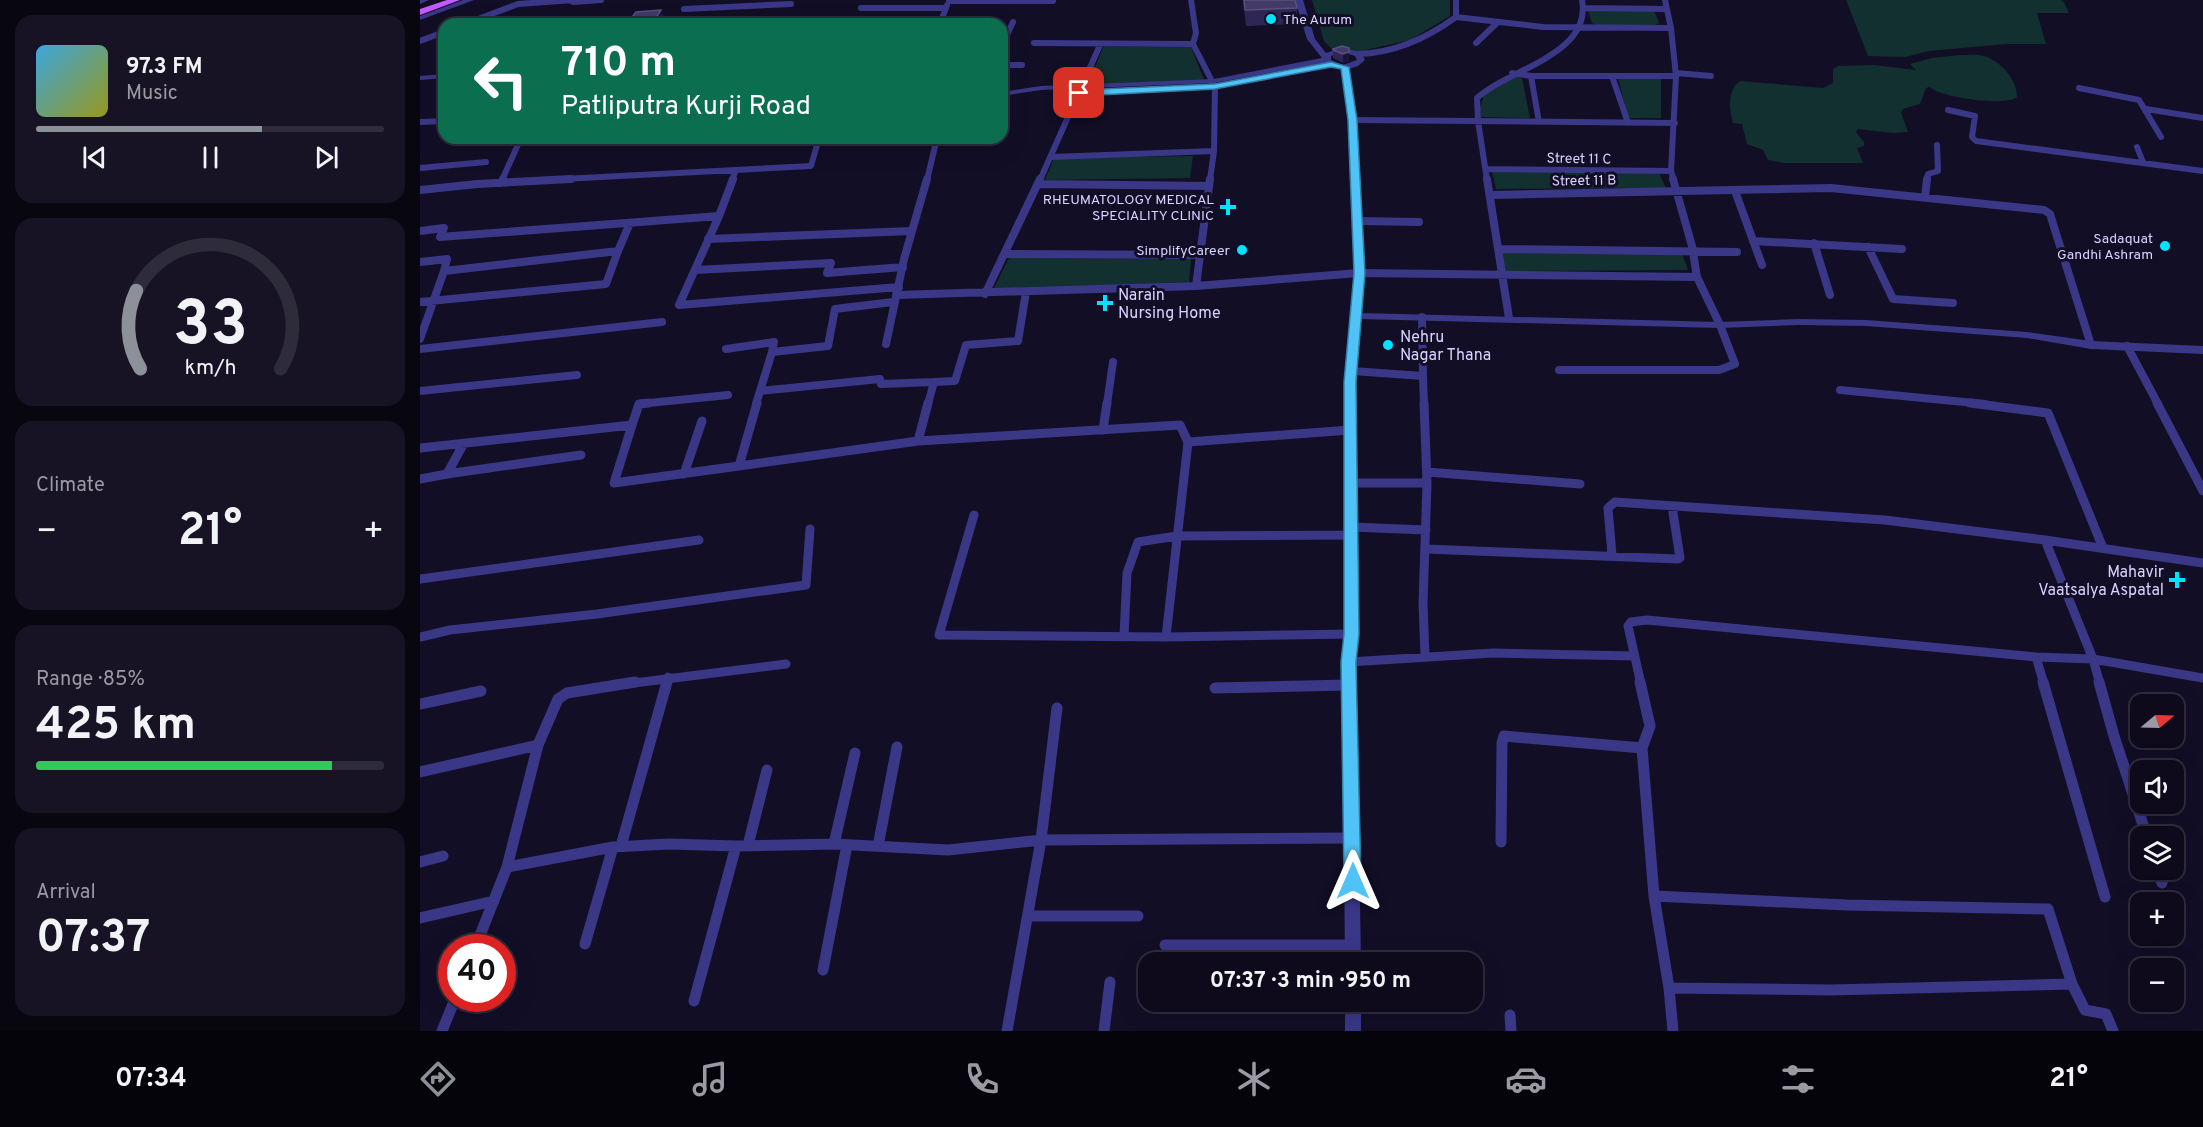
<!DOCTYPE html>
<meta charset="utf-8">
<style>
:root{--surface:#0e0a1c;--page:#171325;--text:#f1f3f6;--muted:#9b9aa3;--line:#2e2b3b;--accent:#8c9099}
body{margin:0;font-family:Overpass,sans-serif;background:var(--page);color:var(--text);height:100vh;display:flex;flex-direction:column;font-size:22px;white-space:nowrap}
*{box-sizing:border-box;margin:0}
p{font-size:20px;color:var(--muted)}
.icon{flex:none;width:33px;height:33px;fill:none;stroke:currentColor;stroke-width:2;stroke-linecap:round;stroke-linejoin:round}
.map{position:relative;flex:1;overflow:hidden}
.side{display:flex;flex-direction:column;gap:15px;padding:15px;background:#08060f;width:420px}
.side>*{flex:none}
.banner{position:absolute;left:18px;top:18px;width:570px;height:126px;border-radius:18px;box-shadow:0 6px 24px #0002,0 0 0 2px var(--line);background:#0b6e4f;color:#fff;overflow:hidden}
.needle{width:39px;rotate:71deg}
.tools{position:absolute;left:1710px;top:694px;display:grid;gap:12px}
.tools a{display:grid;place-items:center;width:54px;height:54px;border-radius:12px;background:var(--surface);box-shadow:0 6px 24px #0002,0 0 0 2px var(--line);font-size:30px}
.speed{position:absolute;left:18px;top:934px;display:flex;gap:12px;font-size:30px;font-weight:700;text-align:center}
.speed>*{display:grid;place-content:center;width:78px;height:78px;border-radius:50%;background:var(--surface);box-shadow:0 6px 24px #0002,0 0 0 2px var(--line);line-height:1}
.speed .limit{border:9px solid #d22;background:#fff;color:#111}
.pin{position:absolute;display:grid;place-items:center;width:51px;height:51px;color:#fff;margin:-26px;border-radius:12px;box-shadow:0 3px 9px #0006}
.me{position:absolute;width:66px;margin:-33px;rotate:0deg;stroke-linejoin:round;filter:drop-shadow(0 0 4px #0008)}
.turn{display:flex;align-items:center;gap:21px;height:126px;padding:0 24px;font-size:27px}
.turn .icon{width:78px;height:78px;stroke-width:2.5}
.turn b{display:block;font-size:42px;line-height:51px}
.big{font-size:45px;font-weight:700;line-height:1.1}
.side .card{flex:1;display:flex;flex-direction:column;justify-content:center;gap:9px;min-width:0;padding:0 21px;border-radius:18px;background:var(--page)}
.side .dial{align-items:center;gap:0}
.dial svg{height:156px;overflow:visible;fill:none;stroke:var(--line);stroke-width:7;stroke-linecap:round;text-anchor:middle}
.dial text{fill:var(--text);stroke:none}
.song{display:flex;align-items:center;gap:18px}
.cover{width:72px;height:72px;border-radius:9px;background:linear-gradient(135deg,hsl(200 70% 55%),hsl(60 70% 35%))}
.played{height:6px;border-radius:3px;background:linear-gradient(90deg,var(--accent) 65%,var(--line) 65%)}
.keys{display:flex;justify-content:space-around;direction:ltr}
.heat{display:flex;justify-content:space-between;align-items:center;font-size:33px;direction:ltr}
.charge{height:9px;border-radius:4px;background:linear-gradient(90deg,#34c759 85%,var(--line) 0)}
.trip{position:absolute;left:718px;top:952px;width:345px;height:60px;border-radius:18px;background:var(--surface);box-shadow:0 6px 24px #0002,0 0 0 2px var(--line);font-weight:700;line-height:60px;text-align:center}
.tabs{display:flex;height:96px;justify-content:space-around;align-items:center;background:#06040b;color:var(--muted)}
.tabs .icon{width:42px;height:42px}
.tabs .current{color:var(--accent)}
.tabs b{font-size:27px;color:var(--text)}
main{display:flex;flex:1;min-height:0}
.map>svg:first-child{display:block}
.green{fill:#11302f}
.lines{fill:none;stroke-linecap:round;stroke-linejoin:round}
.minor-far3{stroke:#3a3787;stroke-width:6}
.minor-far2{stroke:#3a3787;stroke-width:8}
.minor-far1{stroke:#3a3787;stroke-width:9}
.minor{stroke:#3a3787;stroke-width:11}
.tertiary{fill:#3a3787;fill-rule:evenodd}
.primary{fill:#c25aff;fill-rule:evenodd}
.wall{fill:#302655}
.shaded-wall{fill:#1c153a}
.building{fill:#423967;stroke:#59517f;stroke-width:1.5}
.route{fill:#4fc3f7;stroke:#337fa1;stroke-width:1.5}
.poi-dot{fill:#00e3fe;stroke:#120e26;stroke-width:2}
.labels{text-anchor:middle;stroke-width:6;stroke-linejoin:round;paint-order:stroke}
.far-poi-label{font-size:14px;fill:#d8d3ff;stroke:#120e26;text-anchor:end}
.far-street-label{font-size:14px;fill:#d8d3ff;stroke:#120e26}
.poi-label{font-size:16px;fill:#d8d3ff;stroke:#120e26;text-anchor:start}
</style>
<main>
<section class="side">
<div class="card">
<div class="song"><i class="cover"></i><div><b>97.3 FM</b><p>Music</p></div></div>
<div class="played"></div>
<div class="keys"><svg class="icon" aria-label="previous" viewBox="0 0 24 24"><path d="M18 5L8 12l10 7zM5 5v14"/></svg><svg class="icon" aria-label="pause" viewBox="0 0 24 24"><path d="M8 5v14M16 5v14"/></svg><svg class="icon" aria-label="next" viewBox="0 0 24 24"><path d="M6 5l10 7-10 7zM19 5v14"/></svg></div>
</div>
<div class="card dial"><svg viewBox="0 0 100 80">
<path d="M14 69A42 42 0 1 1 86 69"/>
<path d="M14 69A42 42 0 0 1 12 29" stroke="#8c9099"/>
<text x="50" y="56" font-size="32" font-weight="700">33</text>
<text x="50" y="72" font-size="11">km/h</text>
</svg></div>
<div class="card"><p>Climate</p>
<div class="heat"><a>−</a><b class="big">21°</b><a>+</a></div>
</div>
<div class="card"><p>Range · 85%</p><b class="big">425 km</b><div class="charge"></div></div>
<div class="card"><p>Arrival</p><b class="big">07:37</b></div>
</section>
<div class="map">
<svg width="1783" height="1031" viewBox="0 0 1783 1031">
<rect width="100%" height="100%" fill="#120e26"/>
<path class="green" d="M892,0H1030V16L990,40L941,51L915,52L904,41Z
M1426,0H1641L1644,2L1649,13H1617L1626,44H1585L1509,51L1485,57L1448,56Z
M1167,9L1234,10L1239,23L1235,25H1176L1172,23Z
M683,47H771L785,82L667,88Z
M1540,55C1547,55 1557,54 1564,56C1581,61 1597,80 1597,97C1586,107 1518,97 1510,87L1506,88L1500,104L1483,109L1481,112L1488,132L1473,133L1438,129L1436,132L1444,142V146L1437,148L1443,163H1364L1348,160L1343,150L1327,144L1322,124L1313,123C1309,111 1307,90 1320,81L1403,88L1413,83V69L1418,66L1454,65L1496,70L1490,64L1512,58Z
M1096,76L1102,78L1110,118L1061,117L1060,108L1064,95Z
M1198,78H1241V118H1208Z
M773,156L770,178L625,180L634,158Z
M1072,172L1239,173L1246,188L1076,189Z
M1082,251L1262,254L1268,270L1084,271Z
M589,258L771,259L769,282L573,290Z"/>
<g class="lines">
<path class="minor-far3" d="M771,0L776,33L773,44L795,87L794,151L790,180
M1245,0L1251,28L1256,76L1251,171L1254,180
M529,1H633
M153,2L181,0
M441,8H526
M1165,8L1246,9
M264,9L371,4
M1036,17L1123,27L1251,28
M236,22L257,20
M45,24L98,4L154,0
M139,24L143,19
M198,24L219,23
M520,24L527,5
M582,37L587,35L593,22
M0,41L24,32
M614,43L773,44
M1056,43L1078,22
M938,54C975,53 1006,39 1036,17V0
M582,65H602
M1092,73L1111,76H1256
M1256,73L1291,76
M1111,76L1119,122
M1192,76L1208,123
M1659,88L1719,100L1741,137
M1726,109L1783,118
M1528,110L1555,116L1552,137L1556,141L1783,171
M933,120L1255,123
M0,122L24,121
M1717,147L1723,162
M631,157L794,151
M0,168L66,162
M1066,169L1251,171
M82,180L101,138
M123,180L391,166L399,138
M312,180L316,170
M507,180L517,138
M620,180L680,45
M1067,180L1058,121L1057,98C1088,69 1172,55 1162,0
M1507,180L1508,174L1518,171L1517,145"/>
<path class="minor-far2" d="M313,179L299,216L259,305L479,287
M1067,179L1089,318
M81,183L83,179
M618,184L789,186
M0,190L57,184L151,179
M1315,191L1342,265
M1070,195L1411,188L1624,210L1630,214L1671,345
M1505,197L1507,179
M937,221L999,222
M0,231L24,228L20,237L299,216
M288,239L491,231
M1333,241L1482,249
M1394,243L1410,295
M1448,247L1473,299L1533,303
M1079,249L1317,252
M585,254L780,255
M0,262L27,259L24,271L198,251L210,223
M275,270L411,263L407,273L483,267
M776,286L790,179
M565,294L620,179
M476,295L776,286L939,273L1277,277
M0,302L186,284L198,251
M0,339L24,271
M466,344L484,259L507,179
M1707,346L1738,404
M0,349L242,322
M306,349L354,342L352,352
M1139,370H1299L1315,364L1300,325L1277,277L1272,246L1253,179
M932,371L1003,376L1002,317
M1003,376L1004,404
M514,382L535,381L546,345L598,341L606,292
M1420,390L1565,404
M0,391L157,375
M340,391L352,352L408,346L415,309L473,302
M219,404L308,395
M336,404L340,391L460,379L461,384L514,382L508,404
M687,404L693,362"/>
<path class="minor-far1" d="M1550,403L1628,413L1683,548
M1737,403L1783,491
M212,425L219,404L229,403
M683,430L687,403
M498,441L760,425L768,442
M0,448L212,425L194,483L319,466
M319,466L337,403
M319,466L498,441L508,403
M1007,472L1160,484
M27,474L161,455
M264,474L282,421
M0,479L27,474L44,443
M931,483H1007L1004,403
M554,515L519,635L746,637L932,634
M931,527L1006,530
M1625,540L1783,563
M1006,549L1258,559L1260,558L1252,506
M1192,555L1188,508L1195,502L1465,520L1625,540L1673,659L1680,684
M0,579L279,540
M704,636L707,573L718,542L757,536L931,535
M0,637L30,630L177,614L386,585L390,529
M746,637L768,442L930,430
M1005,656L1003,604L1007,483
M1616,657L1624,684
M929,662L1073,653L1214,656
M206,684L366,664
M246,684L248,677
M1221,684L1208,626L1211,622L1227,620L1616,657L1673,659L1783,678"/>
<path class="minor" d="M1220,682L1230,726L1222,748L1234,896L1249,988L1253,1031
M1623,682L1685,897
M1679,682L1694,736L1727,837
M795,688L929,685
M0,704L61,691
M118,745L138,699L147,693L215,682
M0,772L118,745L87,867L55,948
M1081,842L1082,743L1084,736L1222,748
M414,844L435,753
M328,845L347,770
M201,846L247,682
M458,846L477,747
M0,862L23,856
M87,867L193,847L249,844L316,846L414,844L528,850L621,840L932,838
M1737,870L1742,883
M1234,896L1427,905L1628,909L1652,984L1411,990L1249,988
M608,916H718
M0,918L74,901
M165,944L193,847
M745,945H933
M770,963L771,945
M403,970L427,845
M1652,984L1665,1010L1686,1014L1693,1031
M274,1001L316,846
M1090,1015L1091,1031
M22,1031L35,999
M587,1031L621,840L637,708
M684,1031L690,982"/>
<path class="tertiary" d="M0,0H9L0,4Z
M43,0H54L0,20V16Z
M875,0H883L895,39L906,53L922,48L941,52L945,60L938,66L929,69L937,120L944,273L941,313L1300,322L1378,319L1446,320L1607,332L1671,341L1783,346V354L1671,349L1607,338L1446,326L1378,325L1300,328L940,319L935,382L939,634L936,662L941,963H925L922,662L925,634V382L934,273L929,120L921,69L912,67L904,63L794,83L621,90L582,96V92L621,86L794,79L902,58L887,39ZM922,52L935,56L937,60L923,65L911,60V56Z
M24,74V78L0,80V76Z
M925,1002H941V1031H925Z"/>
<path class="primary" d="M27,0H40L0,15V9Z"/>
</g>
<path class="wall" d="M823,0H875L877,8V24L826,26Z
M922,46L929,61L923,63L913,58V49Z"/>
<path class="shaded-wall" d="M241,10L248,24H232Z
M929,52V61L923,63V54Z"/>
<path class="building" d="M824,0H875L877,8L825,10Z
M241,10L232,24H207L216,12Z
M922,46L929,48V52L923,54L913,50V49Z"/>
<path class="route" d="M911,62L929,67L937,120L945,273L936,382L939,634L936,662L941,881L939,887L933,889L926,887L924,881L921,662L924,634V382L934,273L928,120L921,69L911,67L795,89L659,96L654,93L659,90L795,84Z"/>
<g class="poi-dot">
<circle cx="851" cy="19" r="6"/>
<path d="M805 198h6v6h6v6h-6v6h-6v-6h-6v-6h6z"/>
<circle cx="1745" cy="246" r="6"/>
<circle cx="822" cy="250" r="6"/>
<path d="M682 294h6v6h6v6h-6v6h-6v-6h-6v-6h6z"/>
<circle cx="968" cy="345" r="6"/>
<path d="M1754 571h6v6h6v6h-6v6h-6v-6h-6v-6h6z"/>
</g>
<g class="labels">
<g class="far-poi-label">
<text x="863" y="24" text-anchor="start">The Aurum</text>
<text x="794" y="204">RHEUMATOLOGY MEDICAL<tspan x="794" dy="16">SPECIALITY CLINIC</tspan></text>
<text x="1733" y="243">Sadaquat<tspan x="1733" dy="16">Gandhi Ashram</tspan></text>
<text x="810" y="255">SimplifyCareer</text>
</g>
<g class="far-street-label">
<text transform="translate(1159 158) rotate(1)" y="5">Street 11 C</text>
<text transform="translate(1164 180) rotate(-1)" y="5">Street 11 B</text>
</g>
<g class="poi-label">
<text x="698" y="300">Narain<tspan x="698" dy="18">Nursing Home</tspan></text>
<text x="980" y="342">Nehru<tspan x="980" dy="18">Nagar Thana</tspan></text>
<text x="1744" y="577" text-anchor="end">Mahavir<tspan x="1744" dy="18">Vaatsalya Aspatal</tspan></text>
</g>
</g>
</svg>
<div class="tools">
<a><svg class="needle" viewBox="-14 -14 28 28"><path d="M0-13l5 13h-10z" fill="#e53935"/><path d="M0 13l5-13h-10z" fill="#9b9aa3"/></svg></a>
<a><svg class="icon" aria-label="sound" viewBox="0 0 24 24"><path d="M4 9h4l5-4v14l-5-4H4zM17 9q2 3 0 6"/></svg></a>
<a><svg class="icon" aria-label="layers" viewBox="0 0 24 24"><path d="M12 4l9 5-9 5-9-5zM3 14l9 5 9-5"/></svg></a>
<a>+</a>
<a>−</a>
</div>
<div class="speed"><div class="limit">40</div></div>
<div class="pin" style="left:659px;top:93px;background:#d93025"><svg class="icon" aria-label="arrive" viewBox="0 0 24 24"><path d="M6 21V4h12l-3 4 3 4H6"/></svg></div>
<svg class="me" style="left:933px;top:881px" viewBox="-20 -20 40 40"><path d="M0-17L14 15 0 8-14 15z" fill="#4fc3f7" stroke="#fff" stroke-width="4"/></svg>
<div class="trip">07:37 · 3 min · 950 m</div>
<div class="banner">
<div class="turn"><svg class="icon" aria-label="left" viewBox="0 0 24 24"><path d="M17 20v-9H6M10 6l-5 5 5 5"/></svg><div><b>710 m</b>Patliputra Kurji Road</div></div>
</div>
</div>
</main>
<nav class="tabs">
<b>07:34</b>
<svg class="icon current" aria-label="directions" viewBox="0 0 24 24"><path d="M12 3l9 9-9 9-9-9zM9 14v-3h6M13 9l2 2-2 2"/></svg>
<svg class="icon" aria-label="music" viewBox="0 0 24 24"><path d="M9 18V5l10-2v13"/><circle cx="6" cy="18" r="3"/><circle cx="16" cy="16" r="3"/></svg>
<svg class="icon" aria-label="phone" viewBox="0 0 24 24"><path d="M5 4h4l2 5-3 2q2 4 5 5l2-3 5 2v4C11 20 4 13 5 4z"/></svg>
<svg class="icon" aria-label="climate" viewBox="0 0 24 24"><path d="M12 3v18M4 7l16 10M4 17L20 7"/></svg>
<svg class="icon" aria-label="car" viewBox="0 0 24 24"><path d="M5 17H2v-5l4-1 3-4h7l3 4 3 1v5h-3M9 17h6M6 11h13"/><circle cx="7" cy="17" r="2"/><circle cx="17" cy="17" r="2"/></svg>
<svg class="icon" aria-label="filters" viewBox="0 0 24 24"><path d="M4 7h16M4 17h16"/><circle cx="9" cy="7" r="2"/><circle cx="15" cy="17" r="2"/></svg>
<b>21°</b>
</nav>
